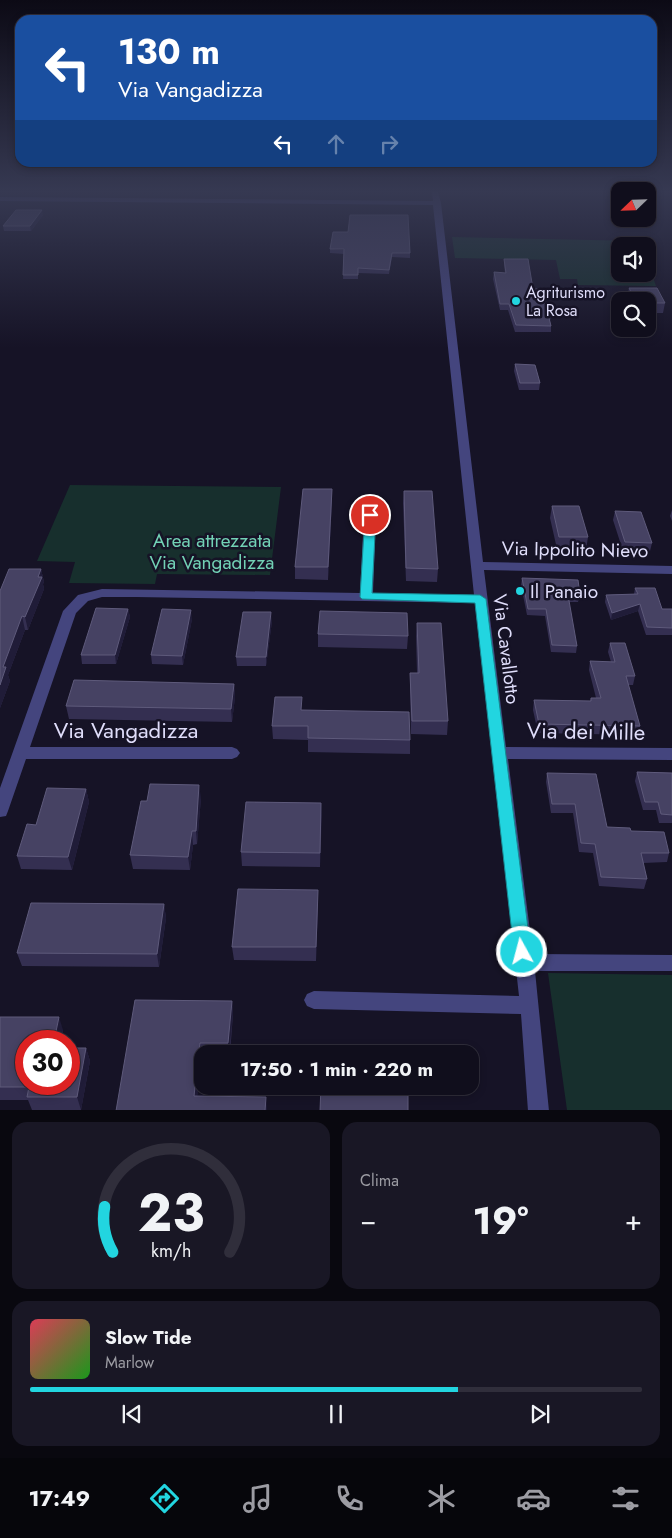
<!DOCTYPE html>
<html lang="it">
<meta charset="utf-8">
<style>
:root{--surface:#100e1c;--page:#191725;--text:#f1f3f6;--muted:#9c9ca3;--line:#302e3b;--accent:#22d5e0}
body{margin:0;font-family:Jost,sans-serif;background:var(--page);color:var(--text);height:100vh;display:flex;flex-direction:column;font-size:19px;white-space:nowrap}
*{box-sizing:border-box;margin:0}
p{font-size:16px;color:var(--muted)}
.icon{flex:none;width:28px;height:28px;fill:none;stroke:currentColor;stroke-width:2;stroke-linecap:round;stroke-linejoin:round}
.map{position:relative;height:1110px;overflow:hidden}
.sheet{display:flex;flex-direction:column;gap:12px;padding:12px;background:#09080f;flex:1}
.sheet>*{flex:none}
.hud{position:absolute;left:15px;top:15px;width:642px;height:152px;border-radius:15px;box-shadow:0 2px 8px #0003,0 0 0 1px var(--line);background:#1a4fa0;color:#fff;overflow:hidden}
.needle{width:32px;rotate:247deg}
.controls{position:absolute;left:611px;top:182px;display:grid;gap:10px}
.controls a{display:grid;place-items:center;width:45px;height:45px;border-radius:10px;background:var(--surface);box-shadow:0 2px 8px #0003,0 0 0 1px var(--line);font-size:25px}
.speed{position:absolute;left:15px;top:1030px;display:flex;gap:10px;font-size:25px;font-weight:700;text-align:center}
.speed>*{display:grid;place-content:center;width:65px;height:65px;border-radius:50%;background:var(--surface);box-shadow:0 2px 8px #0003,0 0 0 1px var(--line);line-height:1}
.speed .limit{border:8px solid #d22;background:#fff;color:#111}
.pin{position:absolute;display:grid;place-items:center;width:42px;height:42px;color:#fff;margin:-21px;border:2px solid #fff;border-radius:50%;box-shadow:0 1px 5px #0007}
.me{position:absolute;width:55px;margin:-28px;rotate:353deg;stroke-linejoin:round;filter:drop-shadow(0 0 4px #0008)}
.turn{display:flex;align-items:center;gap:18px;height:105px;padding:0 20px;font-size:22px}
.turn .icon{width:65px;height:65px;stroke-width:2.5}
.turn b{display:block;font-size:35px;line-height:42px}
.lanes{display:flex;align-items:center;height:48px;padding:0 20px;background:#0003;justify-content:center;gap:25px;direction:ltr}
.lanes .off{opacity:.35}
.big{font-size:38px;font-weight:700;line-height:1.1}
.sheet .widget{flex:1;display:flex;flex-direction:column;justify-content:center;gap:8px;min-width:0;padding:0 18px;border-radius:15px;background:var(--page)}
.sheet .dial{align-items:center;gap:0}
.dial svg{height:130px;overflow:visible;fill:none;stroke:var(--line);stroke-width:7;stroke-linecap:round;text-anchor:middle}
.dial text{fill:var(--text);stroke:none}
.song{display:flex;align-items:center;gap:15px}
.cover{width:60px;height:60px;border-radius:8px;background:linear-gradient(135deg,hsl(350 70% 55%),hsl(120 70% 35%))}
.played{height:5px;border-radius:2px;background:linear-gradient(90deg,var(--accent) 70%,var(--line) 70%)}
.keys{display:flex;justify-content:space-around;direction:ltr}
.heat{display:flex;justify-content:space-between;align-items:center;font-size:28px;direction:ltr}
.sheet .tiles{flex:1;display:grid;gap:12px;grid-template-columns:1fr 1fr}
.widget:last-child{grid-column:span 2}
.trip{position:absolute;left:194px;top:1045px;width:285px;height:50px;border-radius:15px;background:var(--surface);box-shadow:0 2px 8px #0003,0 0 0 1px var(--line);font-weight:700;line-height:50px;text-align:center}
.tabs{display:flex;height:80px;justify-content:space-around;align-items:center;background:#06060b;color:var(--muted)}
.tabs .icon{width:35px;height:35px}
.tabs .on{color:var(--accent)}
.tabs b{font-size:22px;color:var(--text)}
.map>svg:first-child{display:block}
.green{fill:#172f2d}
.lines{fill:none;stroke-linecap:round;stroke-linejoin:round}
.minor{fill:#44457e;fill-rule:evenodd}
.wall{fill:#342f51}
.shaded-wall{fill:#201c38}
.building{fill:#464263;stroke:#5e5a7b}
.route{fill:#22d5e0;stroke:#168a92}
.poi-dot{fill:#22d5e0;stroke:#161326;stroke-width:2}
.labels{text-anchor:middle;stroke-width:5;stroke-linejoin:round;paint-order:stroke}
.far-poi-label{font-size:16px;fill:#dfddfa;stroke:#161326;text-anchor:start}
.park-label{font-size:19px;fill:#72d1b5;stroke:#161326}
.street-label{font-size:19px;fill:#dfddfa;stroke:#161326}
.poi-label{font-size:19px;fill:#dfddfa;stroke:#161326;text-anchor:start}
.near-street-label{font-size:22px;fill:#dfddfa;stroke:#161326}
</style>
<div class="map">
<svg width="672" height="1111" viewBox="0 0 672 1111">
<rect width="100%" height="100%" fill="#161326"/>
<path class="green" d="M452,237L640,241L641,246H620V274H648V263L656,286L578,285L577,279H560L556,260L455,258Z
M70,485L281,487L270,575L157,574L155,584L69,583L75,562L37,561Z
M548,973L672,975V1110H567Z"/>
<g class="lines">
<path class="minor" d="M432,192H438L441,203L483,562L672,566V574L484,570L506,747L672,748V760L508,759L533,954L672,955V971H535L549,1111H528L521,1014L314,1009L307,1006L304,1000L307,994L314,991L519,996L475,603L136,597H102L88,601L76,613L30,747H232L237,749L240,753L237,757L232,759H26L8,811L6,816L0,817V788L63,611L78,595L102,589L360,593L364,515L370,511L376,515L373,593L474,595L433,205L0,201V197L433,201Z"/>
</g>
<path class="wall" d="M43,215L31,231H4L3,226Z
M330,249L410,253V258L392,257L389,274L358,273V279H343L344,254L330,253Z
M504,259L533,289L551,316L550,321L551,326V332H515L508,310H500L493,279L494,272L505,273L504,265Z
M629,288L665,303L663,313H648V301H629L627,298Z
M515,364L540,383L539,390H519L514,371Z
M332,489V501L328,580L295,579V567Z
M404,491L438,569L437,582L406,581L403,503Z
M552,506L588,537L586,550L557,549L550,518Z
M672,510V521L670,516Z
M615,511L652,543L650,551H623L613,520Z
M41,569L44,582L43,584L44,589L28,630H25L8,675L10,681L0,708V591Z
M522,578L580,595L578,602H569L577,646L576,653L551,652L545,616L527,615L521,585Z
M635,588L662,609H672V635H646L638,611L611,620L605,602L606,595L634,594Z
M128,609L130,617L116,664H82L81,655Z
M192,619L183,665L152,664L151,655Z
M272,621L266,666H237L236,657Z
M417,623L448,721L447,735L411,734L410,686V673H417L416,636Z
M318,634L408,636L407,649L318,647Z
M610,643L635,676L633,685H628L640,726L638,735L538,733L533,710L534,700L590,701L591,698H596L589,670L590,661L611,662L608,652Z
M234,684L235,697L232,722L69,719L66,706Z
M303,710L410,740V754L308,752V740L273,739L272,726Z
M637,772L672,773V823H659L656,810H643L635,781Z
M547,773L607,827L631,831L669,853L667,862L643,863L647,879L644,889L599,886L593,853L579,852L573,813H551L546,782Z
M86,789L89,802L72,870L21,869L17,856L36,825Z
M201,798L197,844L193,845L190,870L133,869L130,855Z
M321,803L320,867L242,866L241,852Z
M164,904L166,918L159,967L22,966L17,953Z
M318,904L316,961L234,960L232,947Z
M232,1001L233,1014L230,1054H202L197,1096L267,1110L116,1111Z
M0,1017L63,1030L61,1041H26V1084L86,1048L90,1061L81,1110H32L28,1100H0Z"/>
<path class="shaded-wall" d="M42,210L43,215L31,231L30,226Z
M332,489V501L328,580V567Z
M41,569L44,582L43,584L44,589L28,630L25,617Z
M640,604L638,611L611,620L612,613Z
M128,609L130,617L116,664L115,655Z
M191,610L192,619L183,665L182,656Z
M271,612L272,621L266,666V657Z
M22,616L25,630L8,675L10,681L0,708V685L3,667Z
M234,684L235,697L232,722L231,709Z
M199,785L201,798L197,844L196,831Z
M86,789L89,802L72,870L68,857Z
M321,803L322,817L320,867V853Z
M192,831L193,845L190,870L188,857Z
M318,890V904L316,961V947Z
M164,904L166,918L159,967L157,954Z
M232,1001L233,1014L229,1054L228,1043Z
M59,1017L63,1030L61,1041H54Z
M200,1043L202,1056L196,1109L194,1096Z
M86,1048L90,1061L81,1110L77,1097Z
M266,1097L267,1110L265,1111Z"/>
<path class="building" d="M16,210H42L30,226H3Z
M350,215H408L410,253H392L389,270L358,268V275H343L344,249H330L333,232H348Z
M504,259H528L533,289H541L551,316L549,318L551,326L516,325L509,304H500L494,272L506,273Z
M629,288H657L665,303H648V301H636Z
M515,364L535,365L540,383H520Z
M303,489H332L328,567H295Z
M404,491H432L438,569L406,568Z
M552,506H579L588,537H559Z
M615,511L641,512L652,543L625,542Z
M9,569H41L38,577H42L25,617L22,616L3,667H6L0,685V591Z
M522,578L578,580L580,595H568L577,646L552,645L546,609H528Z
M635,588H655L662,609H672V628L647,627L640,604L612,613L606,595L638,594Z
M96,608L128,609L115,655H81Z
M162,609L191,610L182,656L151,655Z
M320,611L407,613L408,636L318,634Z
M243,612H271L266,657H236Z
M417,623H441L448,721H412L410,673H419Z
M610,643H625L635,676H626L640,726L539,724L534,700L591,701V698H601L590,661L615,662Z
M74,680L234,684L231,709L66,706Z
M275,697H302L301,710L409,712L410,740L308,738V726H272Z
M637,772L672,773V815L661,814L658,802H645Z
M547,773L596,774L607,827L630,828L631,831L664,832L669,853H641L647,879L601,877L595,844L581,843L575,804H552Z
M150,784L199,785L196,831H192L188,857L130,855L141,801H147Z
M47,788L86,789L68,857L17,856L27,824L36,825Z
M246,802L321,803L320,853L241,852Z
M238,889L318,890L316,947H232Z
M31,903L164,904L157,954L17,953Z
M135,1000L232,1001L228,1043H200L194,1096L266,1097L265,1111H116Z
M0,1017H59L54,1041H26V1084H69V1048H86L77,1097H27L29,1087H0Z
M321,1086H408V1111H320Z"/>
<linearGradient id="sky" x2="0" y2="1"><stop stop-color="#0c0a15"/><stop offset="0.55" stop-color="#363952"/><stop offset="1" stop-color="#363952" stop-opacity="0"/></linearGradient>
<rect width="672" height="348" fill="url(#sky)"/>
<path class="route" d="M370,511L376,515L372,593L480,595L486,599L531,952L528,957L522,959L516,957L514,952L475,603L362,599L360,597L365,515Z"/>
<g class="poi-dot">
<circle cx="516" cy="301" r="5"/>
<circle cx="520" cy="591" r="5"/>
</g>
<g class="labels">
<g class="far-poi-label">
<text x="526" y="298">Agriturismo<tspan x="526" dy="18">La Rosa</tspan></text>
</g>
<g class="park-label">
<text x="212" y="547">Area attrezzata<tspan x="212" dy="22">Via Vangadizza</tspan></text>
</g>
<g class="street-label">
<text transform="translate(575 549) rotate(1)" y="7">Via Ippolito Nievo</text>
<text transform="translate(507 649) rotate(83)" y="7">Via Cavallotto</text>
</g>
<g class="poi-label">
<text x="530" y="598">Il Panaio</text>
</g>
<g class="near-street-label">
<text x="126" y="738">Via Vangadizza</text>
<text transform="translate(586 731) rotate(1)" y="8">Via dei Mille</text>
</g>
</g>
</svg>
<div class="controls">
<a><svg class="needle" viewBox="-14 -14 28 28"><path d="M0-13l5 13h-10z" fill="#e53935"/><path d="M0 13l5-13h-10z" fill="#9c9ca3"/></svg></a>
<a><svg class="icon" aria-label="sound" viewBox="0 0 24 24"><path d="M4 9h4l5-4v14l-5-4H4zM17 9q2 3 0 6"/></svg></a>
<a><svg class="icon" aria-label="search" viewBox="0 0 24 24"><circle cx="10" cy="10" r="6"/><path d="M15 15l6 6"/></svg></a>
</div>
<div class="speed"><div class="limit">30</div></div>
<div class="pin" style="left:370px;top:515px;background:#d93025"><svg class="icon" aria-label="arrive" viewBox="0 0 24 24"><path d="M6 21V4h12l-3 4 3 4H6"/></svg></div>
<svg class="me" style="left:522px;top:952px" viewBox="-20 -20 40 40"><circle r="17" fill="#22d5e0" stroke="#fff" stroke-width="3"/><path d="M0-11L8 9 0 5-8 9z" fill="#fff"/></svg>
<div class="trip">17:50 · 1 min · 220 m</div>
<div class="hud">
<div class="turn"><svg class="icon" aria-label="left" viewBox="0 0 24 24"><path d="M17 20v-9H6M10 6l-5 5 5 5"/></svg><div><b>130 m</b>Via Vangadizza</div></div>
<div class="lanes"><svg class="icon" aria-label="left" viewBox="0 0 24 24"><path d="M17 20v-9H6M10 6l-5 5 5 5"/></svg><svg class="icon off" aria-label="ahead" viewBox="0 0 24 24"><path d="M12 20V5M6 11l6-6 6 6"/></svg><svg class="icon off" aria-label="right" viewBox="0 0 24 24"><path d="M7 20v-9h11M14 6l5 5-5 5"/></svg></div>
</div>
</div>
<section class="sheet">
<div class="tiles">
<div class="widget dial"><svg viewBox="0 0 100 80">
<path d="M14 69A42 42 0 1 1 86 69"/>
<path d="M14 69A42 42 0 0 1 9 41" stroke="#22d5e0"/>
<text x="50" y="56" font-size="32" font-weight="700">23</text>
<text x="50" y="72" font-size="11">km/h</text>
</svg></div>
<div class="widget"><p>Clima</p>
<div class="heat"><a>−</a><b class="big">19°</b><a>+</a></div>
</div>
<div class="widget">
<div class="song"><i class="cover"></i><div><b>Slow Tide</b><p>Marlow</p></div></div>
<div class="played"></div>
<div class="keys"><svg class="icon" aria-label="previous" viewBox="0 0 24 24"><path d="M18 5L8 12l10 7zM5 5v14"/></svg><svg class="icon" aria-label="pause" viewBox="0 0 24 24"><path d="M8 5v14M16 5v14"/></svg><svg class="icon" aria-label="next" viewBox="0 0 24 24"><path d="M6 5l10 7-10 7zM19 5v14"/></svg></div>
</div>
</div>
</section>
<nav class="tabs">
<b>17:49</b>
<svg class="icon on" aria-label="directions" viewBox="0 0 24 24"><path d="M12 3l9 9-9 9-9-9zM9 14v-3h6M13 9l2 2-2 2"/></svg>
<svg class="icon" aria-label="music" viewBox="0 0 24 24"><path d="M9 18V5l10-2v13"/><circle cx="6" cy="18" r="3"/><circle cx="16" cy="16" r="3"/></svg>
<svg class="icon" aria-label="phone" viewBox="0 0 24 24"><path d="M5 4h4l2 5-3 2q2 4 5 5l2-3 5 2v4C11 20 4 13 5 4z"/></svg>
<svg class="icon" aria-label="climate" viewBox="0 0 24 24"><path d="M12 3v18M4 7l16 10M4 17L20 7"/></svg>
<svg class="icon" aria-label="car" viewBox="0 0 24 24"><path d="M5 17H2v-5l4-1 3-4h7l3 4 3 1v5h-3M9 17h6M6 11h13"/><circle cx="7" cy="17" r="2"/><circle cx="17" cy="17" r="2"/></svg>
<svg class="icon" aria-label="filters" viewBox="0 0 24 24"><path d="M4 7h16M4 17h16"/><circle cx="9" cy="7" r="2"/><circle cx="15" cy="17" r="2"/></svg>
</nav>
